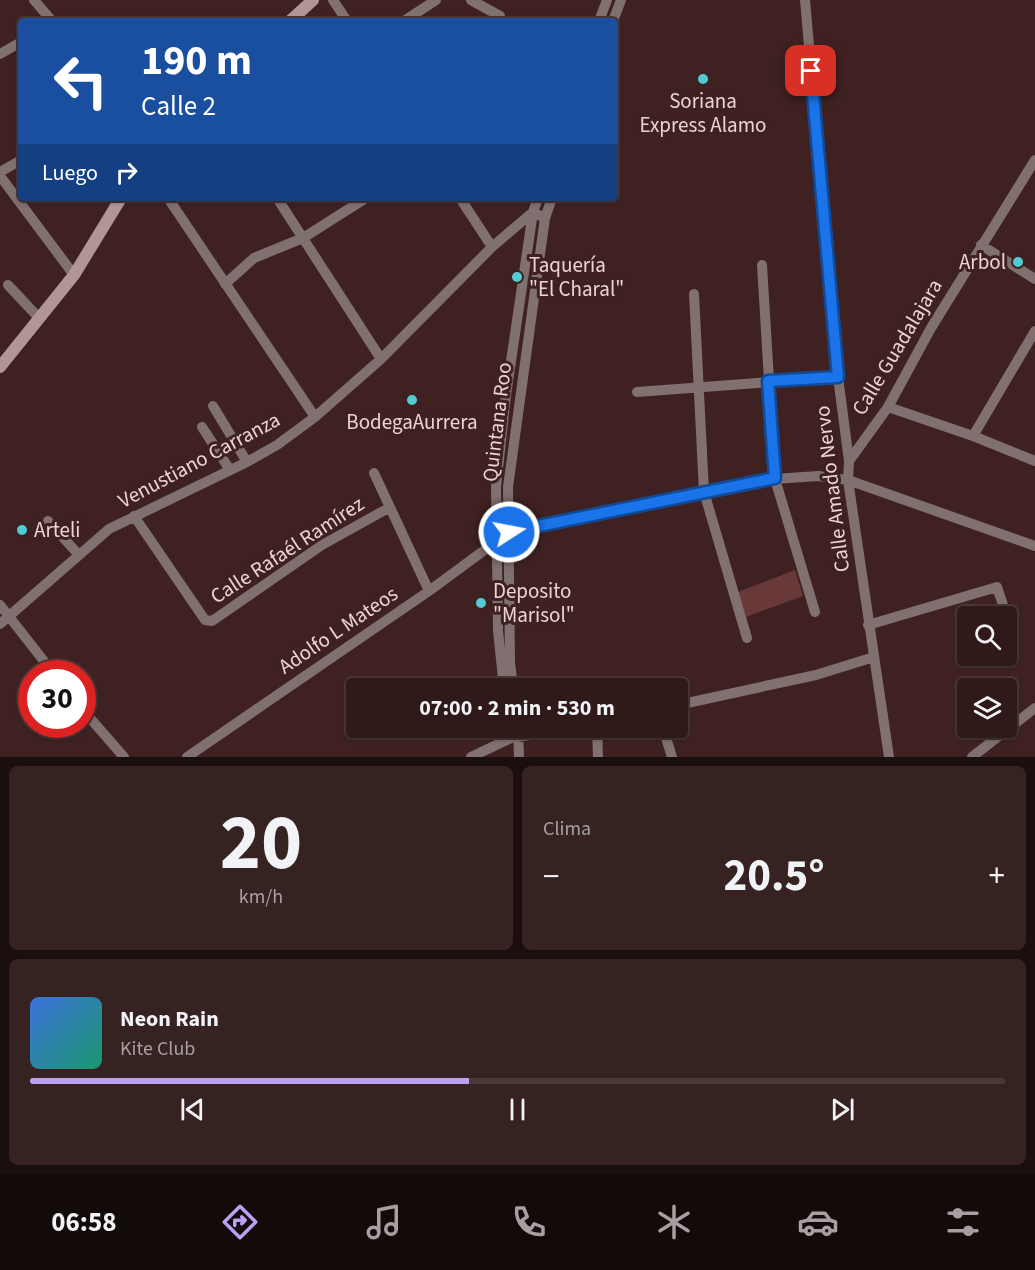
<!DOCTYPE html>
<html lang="es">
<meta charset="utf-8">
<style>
:root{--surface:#2f1919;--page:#372222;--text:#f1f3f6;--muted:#a7a0a2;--line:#4a3838;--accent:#bca0f2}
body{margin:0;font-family:"Source Sans 3",sans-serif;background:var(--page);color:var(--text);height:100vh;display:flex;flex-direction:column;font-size:22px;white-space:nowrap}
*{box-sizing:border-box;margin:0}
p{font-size:20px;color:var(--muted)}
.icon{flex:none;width:33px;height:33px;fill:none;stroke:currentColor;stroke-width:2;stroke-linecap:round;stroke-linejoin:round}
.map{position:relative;height:757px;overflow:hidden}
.sheet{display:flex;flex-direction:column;gap:9px;padding:9px;background:#1a0e0e;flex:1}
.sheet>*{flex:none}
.guide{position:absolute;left:18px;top:18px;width:600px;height:183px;border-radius:6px;box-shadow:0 2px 4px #0004,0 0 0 2px var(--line);background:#1a4fa0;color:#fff;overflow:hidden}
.tools{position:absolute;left:957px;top:606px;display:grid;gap:12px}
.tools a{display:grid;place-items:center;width:60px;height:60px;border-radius:6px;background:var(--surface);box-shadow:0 2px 4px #0004,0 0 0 2px var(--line);font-size:30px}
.speed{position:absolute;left:18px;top:660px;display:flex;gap:12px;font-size:30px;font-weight:700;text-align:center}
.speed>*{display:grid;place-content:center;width:78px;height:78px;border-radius:50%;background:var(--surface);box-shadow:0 2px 4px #0004,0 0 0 2px var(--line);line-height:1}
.speed .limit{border:9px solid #d22;background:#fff;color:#111}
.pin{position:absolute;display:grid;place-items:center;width:51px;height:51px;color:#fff;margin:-26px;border-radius:12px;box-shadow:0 3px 9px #0006}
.me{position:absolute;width:66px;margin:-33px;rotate:79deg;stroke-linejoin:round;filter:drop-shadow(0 0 4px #0008)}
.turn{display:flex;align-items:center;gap:21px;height:126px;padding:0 24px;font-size:27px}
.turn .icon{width:78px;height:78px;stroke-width:2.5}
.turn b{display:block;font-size:42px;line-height:51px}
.then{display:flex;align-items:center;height:57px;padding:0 24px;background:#0003;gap:12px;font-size:22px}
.big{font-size:45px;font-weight:700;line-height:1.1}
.sheet .widget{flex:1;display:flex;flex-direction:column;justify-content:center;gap:9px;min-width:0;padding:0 21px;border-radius:9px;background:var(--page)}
.sheet .dial{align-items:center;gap:0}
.dial b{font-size:78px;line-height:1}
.song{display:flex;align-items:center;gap:18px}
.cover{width:72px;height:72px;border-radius:9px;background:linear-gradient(135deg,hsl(220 70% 55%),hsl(160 70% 35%))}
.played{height:6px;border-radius:3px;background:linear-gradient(90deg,var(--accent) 45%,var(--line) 45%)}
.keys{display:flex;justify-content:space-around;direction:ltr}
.heat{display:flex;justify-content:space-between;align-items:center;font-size:33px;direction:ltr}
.sheet .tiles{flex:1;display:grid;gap:9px;grid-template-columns:1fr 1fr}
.widget:last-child{grid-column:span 2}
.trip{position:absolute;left:346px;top:678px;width:342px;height:60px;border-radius:6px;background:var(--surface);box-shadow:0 2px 4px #0004,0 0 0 2px var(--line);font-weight:700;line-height:60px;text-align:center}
.dock{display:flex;height:96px;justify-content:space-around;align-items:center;background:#130a0a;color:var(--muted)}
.dock .icon{width:42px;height:42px}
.dock .active{color:var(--accent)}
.dock b{font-size:27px;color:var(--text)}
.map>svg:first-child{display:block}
.green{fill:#693939}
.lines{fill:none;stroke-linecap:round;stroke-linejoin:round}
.minor{stroke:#80706f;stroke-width:10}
.secondary{stroke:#b19696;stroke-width:12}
.route-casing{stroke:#114b97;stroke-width:15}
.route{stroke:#1a73e8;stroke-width:10}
.poi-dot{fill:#51ccd3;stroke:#3f2121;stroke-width:2}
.labels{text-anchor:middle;stroke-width:6;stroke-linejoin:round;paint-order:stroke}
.poi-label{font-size:21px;fill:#ead5d4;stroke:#3f2121;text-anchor:start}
.street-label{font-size:21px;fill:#ead5d4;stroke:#3f2121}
</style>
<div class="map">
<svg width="1035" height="757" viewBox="0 0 1035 757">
<rect width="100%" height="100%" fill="#3f2121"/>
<path class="green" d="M795,570L803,596L746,617L738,592Z"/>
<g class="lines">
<path class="minor" d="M34,0L52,21
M333,0L347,21
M471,0L500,16V21
M805,0L838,377L849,461L848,480L889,757
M404,21L436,0
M599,21L607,0
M613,21L621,0
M0,54L21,42
M0,172L21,160
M0,176L74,275
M168,198L315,417
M277,198L381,359
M460,198L492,247
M981,245L1035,279
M762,265L775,479L815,612
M225,284L254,258L303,238L366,198
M8,285L39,318
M694,294L704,492L747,638
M637,392L838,377
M213,406L247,462
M888,407L973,436L1035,461
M202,427L230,470
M973,436L1035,331
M849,461L888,407L931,328L1035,160
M374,473L429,591
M134,516L205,620L212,621L322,545L385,510H391
M48,521L79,555
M0,605L54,674
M0,624L109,529L247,462L277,445L315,417L381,359L492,247L533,212L545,218
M868,625L997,587L1008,620L1006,621
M964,642L968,640
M504,688L498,631L496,487L506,395L533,212L538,198
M513,688L510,662L508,487L545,218L552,198
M678,705L816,675L874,657
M82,709L124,757
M518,728L519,757
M597,728L598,757
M663,728L672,757
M187,757L429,591L509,532L775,479L818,476L848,480L1035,546
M471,757L511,738L574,728
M972,757L1035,708"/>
<path class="secondary" d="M290,21L313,0
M0,367L74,275L121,198"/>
</g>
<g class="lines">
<defs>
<path id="route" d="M509,532L775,478L768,381L838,377L811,71"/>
</defs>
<use href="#route" class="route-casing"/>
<use href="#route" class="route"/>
</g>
<g class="poi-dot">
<circle cx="703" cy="79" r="6"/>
<circle cx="1018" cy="262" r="6"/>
<circle cx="517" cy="277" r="6"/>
<circle cx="412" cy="400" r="6"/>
<circle cx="22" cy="530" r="6"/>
<circle cx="481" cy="603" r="6"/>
</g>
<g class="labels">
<g class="poi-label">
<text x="703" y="108" text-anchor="middle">Soriana<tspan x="703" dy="24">Express Alamo</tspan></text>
<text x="1006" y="269" text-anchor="end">Arbol</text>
<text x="529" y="272">Taquería<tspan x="529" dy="24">"El Charal"</tspan></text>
<text x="412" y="429" text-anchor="middle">BodegaAurrera</text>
<text x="34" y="537">Arteli</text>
<text x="493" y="598">Deposito<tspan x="493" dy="24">"Marisol"</tspan></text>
</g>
<g class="street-label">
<text transform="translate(897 347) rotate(-59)" y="7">Calle Guadalajara</text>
<text transform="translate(497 422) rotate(-83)" y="7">Quintana Roo</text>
<text transform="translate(199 460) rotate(-28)" y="7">Venustiano Carranza</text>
<text transform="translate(832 489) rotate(-97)" y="7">Calle Amado Nervo</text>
<text transform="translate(287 550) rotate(-33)" y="7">Calle Rafaél Ramírez</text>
<text transform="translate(338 630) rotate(-34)" y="7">Adolfo L Mateos</text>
</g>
</g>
</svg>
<div class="tools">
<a><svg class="icon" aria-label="search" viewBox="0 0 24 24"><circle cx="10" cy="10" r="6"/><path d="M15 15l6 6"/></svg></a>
<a><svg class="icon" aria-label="layers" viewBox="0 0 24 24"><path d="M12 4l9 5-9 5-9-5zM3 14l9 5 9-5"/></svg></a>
</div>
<div class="speed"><div class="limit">30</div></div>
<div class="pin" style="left:811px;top:71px;background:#d93025"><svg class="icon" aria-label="arrive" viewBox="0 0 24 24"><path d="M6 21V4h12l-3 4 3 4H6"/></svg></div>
<svg class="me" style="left:509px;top:532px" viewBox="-20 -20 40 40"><circle r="17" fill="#1a73e8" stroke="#fff" stroke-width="3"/><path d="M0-11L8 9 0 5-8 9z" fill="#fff"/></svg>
<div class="trip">07:00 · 2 min · 530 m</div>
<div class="guide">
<div class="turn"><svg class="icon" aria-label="left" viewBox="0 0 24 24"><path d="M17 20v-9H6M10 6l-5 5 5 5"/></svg><div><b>190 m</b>Calle 2</div></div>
<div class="then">Luego<svg class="icon" aria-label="right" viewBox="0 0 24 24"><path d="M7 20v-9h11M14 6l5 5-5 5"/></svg></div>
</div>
</div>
<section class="sheet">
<div class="tiles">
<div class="widget dial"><b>20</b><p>km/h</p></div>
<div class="widget"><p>Clima</p>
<div class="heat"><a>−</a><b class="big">20.5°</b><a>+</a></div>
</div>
<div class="widget">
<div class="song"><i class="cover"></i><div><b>Neon Rain</b><p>Kite Club</p></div></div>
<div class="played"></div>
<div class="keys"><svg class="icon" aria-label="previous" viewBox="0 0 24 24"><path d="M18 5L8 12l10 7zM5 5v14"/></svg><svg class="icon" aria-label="pause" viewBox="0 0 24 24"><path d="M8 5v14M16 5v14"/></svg><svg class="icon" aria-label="next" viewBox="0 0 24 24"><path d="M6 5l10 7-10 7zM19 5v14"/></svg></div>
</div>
</div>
</section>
<nav class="dock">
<b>06:58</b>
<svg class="icon active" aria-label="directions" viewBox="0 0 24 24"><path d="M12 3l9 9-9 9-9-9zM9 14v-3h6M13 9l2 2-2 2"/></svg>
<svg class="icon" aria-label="music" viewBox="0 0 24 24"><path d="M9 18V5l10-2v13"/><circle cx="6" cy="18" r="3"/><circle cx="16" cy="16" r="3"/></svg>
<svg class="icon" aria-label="phone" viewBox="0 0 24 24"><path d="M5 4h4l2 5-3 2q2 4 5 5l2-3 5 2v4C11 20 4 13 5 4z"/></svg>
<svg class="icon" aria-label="climate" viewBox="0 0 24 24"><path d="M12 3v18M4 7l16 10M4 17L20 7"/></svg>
<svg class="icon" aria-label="car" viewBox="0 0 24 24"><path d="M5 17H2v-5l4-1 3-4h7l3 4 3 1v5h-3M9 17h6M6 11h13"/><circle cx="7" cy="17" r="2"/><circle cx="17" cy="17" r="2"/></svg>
<svg class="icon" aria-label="filters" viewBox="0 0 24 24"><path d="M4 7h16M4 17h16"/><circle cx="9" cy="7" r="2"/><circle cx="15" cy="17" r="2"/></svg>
</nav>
